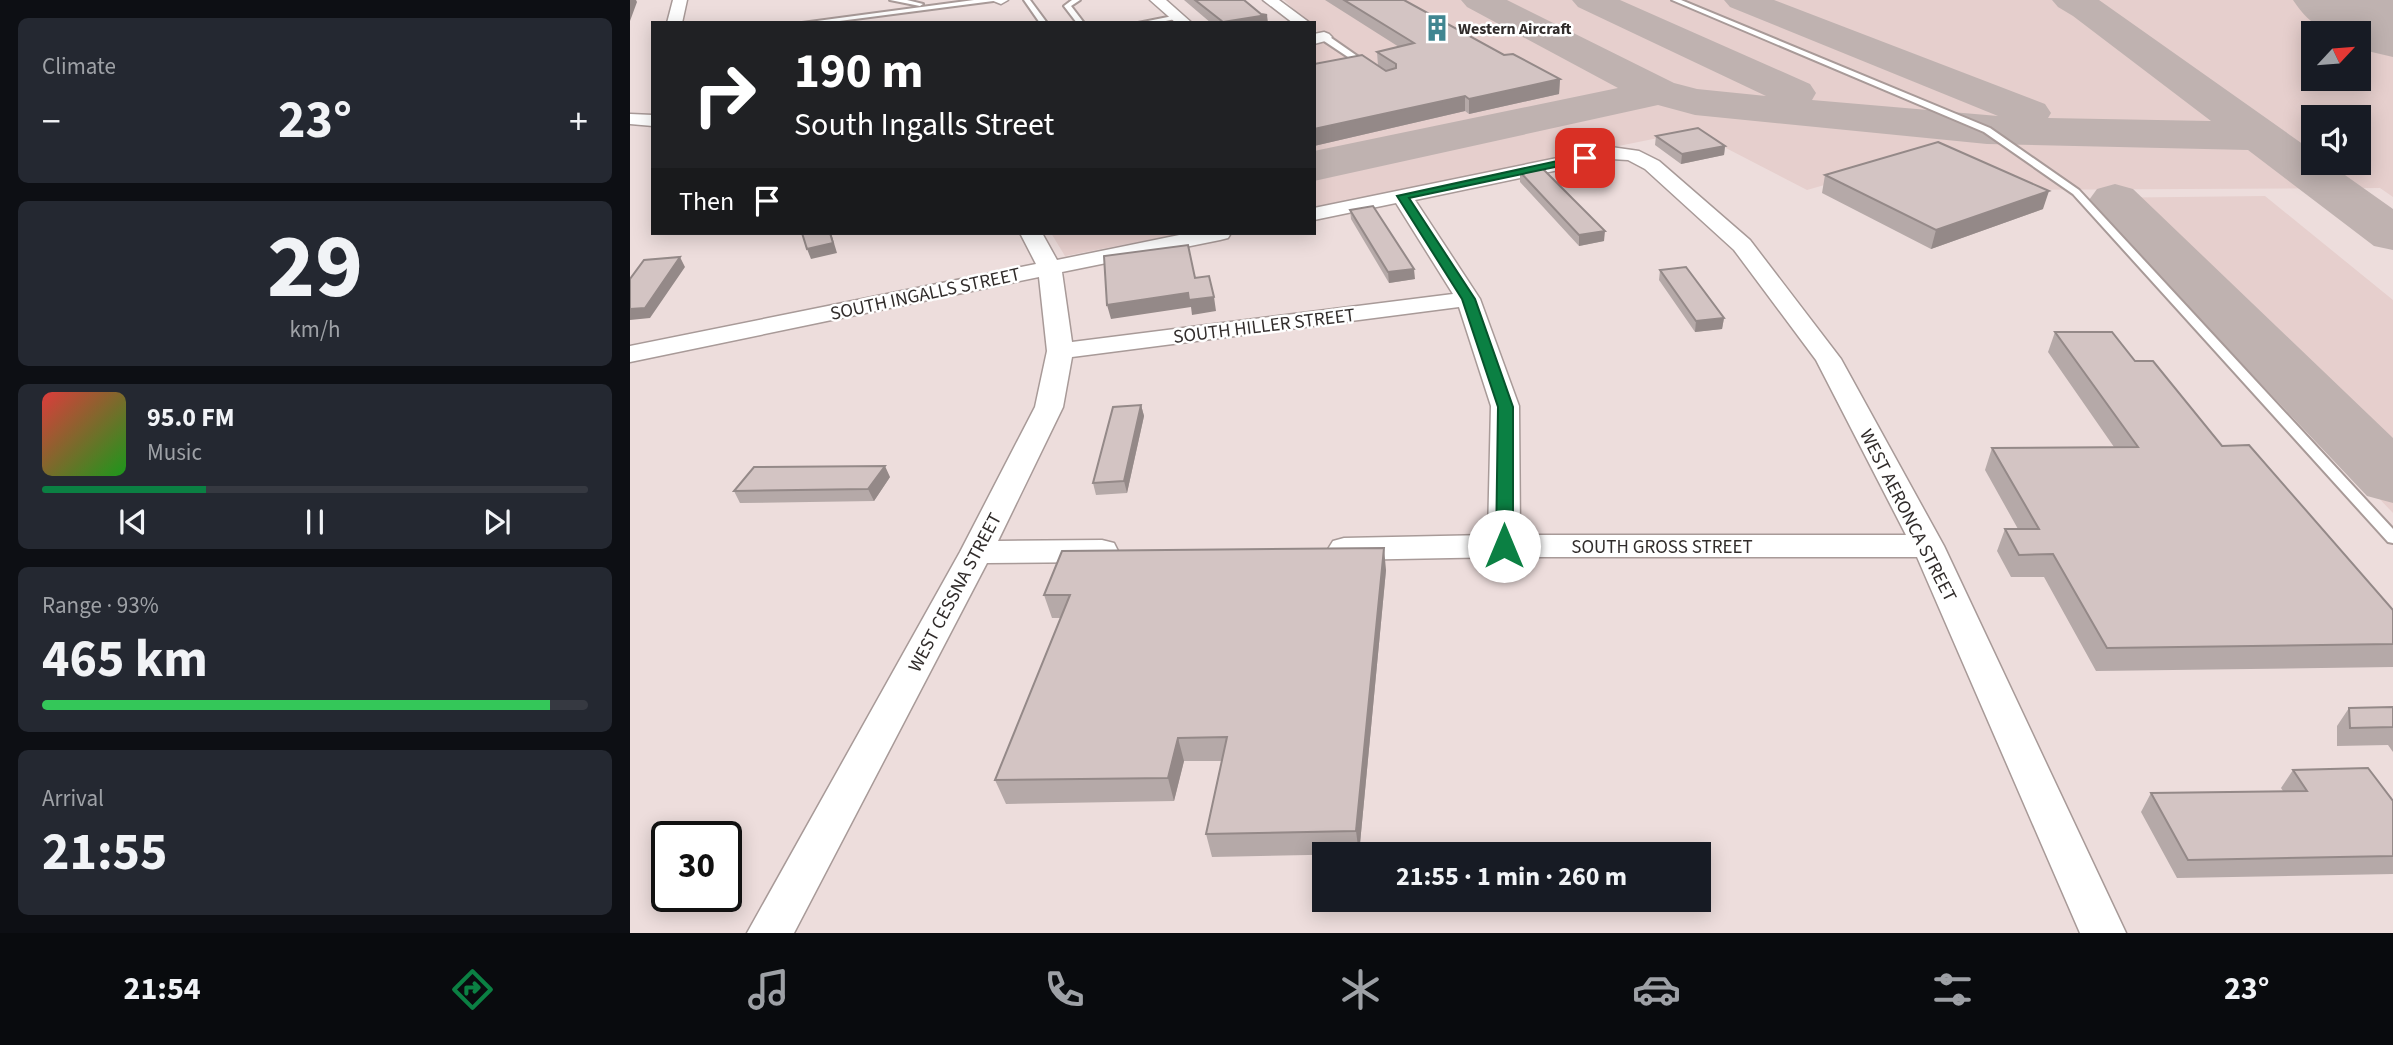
<!DOCTYPE html>
<meta charset="utf-8">
<style>
:root{--surface:#171b24;--page:#242831;--text:#f1f3f6;--muted:#9ea1a6;--line:#363941;--accent:#0b8043}
body{margin:0;font-family:"Source Sans 3",sans-serif;background:var(--page);color:var(--text);height:100vh;display:flex;flex-direction:column;font-size:26px;white-space:nowrap}
*{box-sizing:border-box;margin:0}
p{font-size:23px;color:var(--muted)}
.icon{flex:none;width:38px;height:38px;fill:none;stroke:currentColor;stroke-width:2;stroke-linecap:round;stroke-linejoin:round}
.map{position:relative;flex:1;overflow:hidden}
.panel{display:flex;flex-direction:column;gap:18px;padding:18px;background:#0d0f14;width:630px}
.panel>*{flex:none}
.top-card{position:absolute;left:21px;top:21px;width:665px;height:214px;border-radius:0px;box-shadow:0 4px 18px #0003;background:#202124;color:#fff;overflow:hidden}
.needle{width:46px;rotate:64deg}
.fabs{position:absolute;left:1671px;top:21px;display:grid;gap:14px}
.fabs a{display:grid;place-items:center;width:70px;height:70px;border-radius:0px;background:var(--surface);box-shadow:0 4px 18px #0003;font-size:35px}
.speed{position:absolute;left:21px;top:821px;display:flex;gap:14px;font-size:35px;font-weight:700;text-align:center}
.speed>*{display:grid;place-content:center;width:91px;height:91px;border-radius:50%;background:var(--surface);box-shadow:0 4px 18px #0003;line-height:1}
.speed .limit{border:4px solid #111;border-radius:10px;background:#fff;color:#111}
.pin{position:absolute;display:grid;place-items:center;width:60px;height:60px;color:#fff;margin:-30px;border-radius:14px;box-shadow:0 4px 10px #0006}
.me{position:absolute;width:77px;margin:-38px;rotate:0deg;stroke-linejoin:round;filter:drop-shadow(0 0 5px #0008)}
.turn{display:flex;align-items:center;gap:24px;height:147px;padding:0 28px;font-size:32px}
.turn .icon{width:91px;height:91px;stroke-width:2.5}
.turn b{display:block;font-size:49px;line-height:60px}
.then{display:flex;align-items:center;height:66px;padding:0 28px;background:#0003;gap:14px;font-size:26px}
.big{font-size:52px;font-weight:700;line-height:1.1}
.panel .widget{flex:1;display:flex;flex-direction:column;justify-content:center;gap:10px;min-width:0;padding:0 24px;border-radius:10px;background:var(--page)}
.panel .dial{align-items:center;gap:0}
.dial b{font-size:91px;line-height:1}
.song{display:flex;align-items:center;gap:21px}
.cover{width:84px;height:84px;border-radius:10px;background:linear-gradient(135deg,hsl(0 70% 55%),hsl(120 70% 35%))}
.played{height:7px;border-radius:4px;background:linear-gradient(90deg,var(--accent) 30%,var(--line) 30%)}
.keys{display:flex;justify-content:space-around;direction:ltr}
.heat{display:flex;justify-content:space-between;align-items:center;font-size:38px;direction:ltr}
.charge{height:10px;border-radius:5px;background:linear-gradient(90deg,#34c759 93%,var(--line) 0)}
.trip{position:absolute;left:682px;top:842px;width:399px;height:70px;border-radius:0px;background:var(--surface);box-shadow:0 4px 18px #0003;font-weight:700;line-height:70px;text-align:center}
.dock{display:flex;height:112px;justify-content:space-around;align-items:center;background:#090b0e;color:var(--muted)}
.dock .icon{width:49px;height:49px}
.dock .on{color:var(--accent)}
.dock b{font-size:32px;color:var(--text)}
main{display:flex;flex:1;min-height:0}
.map>svg:first-child{display:block}
.built{fill:#e6cfcd;fill-rule:evenodd}
.lines{fill:none;stroke-linecap:round;stroke-linejoin:round}
.taxiway{fill:#bfb2b0;fill-rule:evenodd}
.runway{fill:#bfb2b0;fill-rule:evenodd}
.lane-casing{stroke:#a89a98;stroke-width:4}
.street-casing{stroke:#a89a98;stroke-width:3}
.lane{fill:#fff;fill-rule:evenodd}
.street{fill:#fff;fill-rule:evenodd}
.wall{fill:#b5a9a8}
.shaded-wall{fill:#948988}
.building{fill:#d3c4c3;stroke:#948988;stroke-width:2}
.route{fill:#0b8043;stroke:#07532c;stroke-width:2}
.labels{text-anchor:middle;stroke-width:5;stroke-linejoin:round;paint-order:stroke}
.far-poi-label{font-size:16px;font-weight:bold;fill:#312c2b;stroke:#fff;text-anchor:start}
.street-label{font-size:19px;fill:#312c2b;stroke:#fff}
</style>
<main>
<section class="panel">
<div class="widget"><p>Climate</p>
<div class="heat"><a>−</a><b class="big">23°</b><a>+</a></div>
</div>
<div class="widget dial"><b>29</b><p>km/h</p></div>
<div class="widget">
<div class="song"><i class="cover"></i><div><b>95.0 FM</b><p>Music</p></div></div>
<div class="played"></div>
<div class="keys"><svg class="icon" aria-label="previous" viewBox="0 0 24 24"><path d="M18 5L8 12l10 7zM5 5v14"/></svg><svg class="icon" aria-label="pause" viewBox="0 0 24 24"><path d="M8 5v14M16 5v14"/></svg><svg class="icon" aria-label="next" viewBox="0 0 24 24"><path d="M6 5l10 7-10 7zM19 5v14"/></svg></div>
</div>
<div class="widget"><p>Range · 93%</p><b class="big">465 km</b><div class="charge"></div></div>
<div class="widget"><p>Arrival</p><b class="big">21:55</b></div>
</section>
<div class="map">
<svg width="1763" height="933" viewBox="0 0 1763 933">
<rect width="100%" height="100%" fill="#eddddc"/>
<path class="built" d="M654,0H1763V197L1750,188L1370,190L1295,156L1177,190L1063,131L684,207V39L693,37L684,28V23H678ZM1684,33H1729V79H1684ZM1684,117H1729V163H1684Z
M1635,196L1763,300V513L1462,198Z
M421,233H554L435,256Z"/>
<g class="lines">
<path class="taxiway" d="M831,0H877L1044,83L1067,89L1136,96L948,7L942,0H990L1180,84L1186,93L1182,100L1368,116L1100,7L1094,0H1144L1415,104L1421,113L1418,118L1581,121L1443,16L1428,7L1422,0H1469L1684,152V163H1698L1763,209V250L1744,246L1618,150L1357,144L1065,115L1028,105L684,181V151L988,88L837,7Z
M1485,184L1503,189L1763,438V503L1737,496L1467,211L1459,200L1467,189Z"/>
<path class="runway" d="M1663,0H1763V57L1729,49V33C1695,33 1682,28 1663,0Z"/>
<defs>
<path id="lane" d="M260,0H277L293,4L290,6Z
M344,0H371L194,23H172Z
M394,0H400L417,23H410Z
M442,0H450L441,6L454,23H447L434,6Z
M1042,0H1051L1360,128L1449,190L1763,529V543L1758,542L1443,194L1354,132Z
M548,15L550,18L526,23H508Z
M691,35H697L743,67L736,69L691,39Z"/>
<path id="street" d="M43,0H57L52,23H37Z
M361,0H378L371,4Z
M520,0H536L562,23H546Z
M633,0H649L680,23H663Z
M694,32L699,34L702,37L699,40L684,44V34Z
M0,114L23,115V126L0,124Z
M981,147L1009,151L1029,161L1120,240L1211,359L1314,546L1496,933H1450L1287,557H874L714,560L703,557L698,549L703,541L714,538L858,535L861,406L829,307L442,357L433,407L368,541L472,540L484,543L488,551L484,559L472,562L357,563L164,933H117L330,552L405,407L417,351L409,277L0,362V346L406,264L390,233H412L427,260L559,233H601L598,238L590,240L432,272L442,342L823,294L766,203L684,220V208ZM981,159L998,160L1015,169L1104,250L1186,360L1276,535H890L889,406L850,299L785,200Z"/>
</defs>
<use href="#lane" class="lane-casing"/>
<use href="#street" class="street-casing"/>
<use href="#lane" class="lane"/>
<use href="#street" class="street"/>
</g>
<path class="wall" d="M554,0H614L638,23H581Z
M695,0H774L874,55L930,79L929,94L839,114L835,111L684,146L748,66L747,52L769,47Z
M1026,136L1095,146L1094,155L1051,164L1025,145Z
M890,172L974,241L949,246L890,182Z
M1195,175L1413,209L1301,249L1192,193Z
M720,210L785,279L759,283L721,219Z
M1030,270L1094,318L1092,329L1065,332L1029,280Z
M1425,332L1505,361L1763,610V667L1466,671L1414,577H1381L1367,551L1375,529H1388L1355,470L1362,448L1484,447L1418,352Z
M511,405L514,416L497,493L466,495L463,483Z
M260,477L244,501L110,503L104,491Z
M756,570L729,854L582,857L576,834L592,761H554L544,801L376,804L365,780L431,618H422L414,595Z
M1763,707V752L1758,745L1707,746V726L1719,708Z
M1663,770L1763,801V874L1547,878L1511,812L1521,793L1653,791L1651,788Z"/>
<path class="shaded-wall" d="M0,0H6L7,2L0,21Z
M637,15L638,23H593V22Z
M930,79L929,94L839,114V99Z
M835,96V111L684,146V129Z
M1095,146L1094,155L1051,164L1052,154Z
M1419,191L1413,209L1301,249L1306,230Z
M975,231L974,241L949,246V235Z
M200,233H201L207,253L181,259L177,249Z
M50,257L55,267L20,318L0,320V309Z
M784,269L785,279L759,283L758,272Z
M558,293L584,297L586,311L562,315L561,307L481,319L477,305Z
M1094,318L1092,329L1065,332L1066,321Z
M511,405L514,416L497,493L494,481Z
M255,466L260,477L244,501L238,489Z
M754,548L756,570L729,854L726,831Z
M548,738L554,761L544,801L538,778Z"/>
<path class="building" d="M565,0H614L631,14L637,15L593,22Z
M714,0H774L874,55L883,54L930,79L839,99L835,96L684,129V64L732,55L756,71L766,68V64L747,52L784,43Z
M1068,128L1095,146L1052,154L1026,136Z
M1308,142L1419,191L1306,230L1195,175Z
M911,167L975,231L949,235L890,172Z
M743,206L784,269L758,272L720,210Z
M172,233H200L203,243L177,249Z
M558,245L565,278L579,276L584,297L559,300L558,293L477,305L474,256Z
M50,257L15,308L0,309V279L14,260Z
M1056,267L1094,318L1066,321L1030,270Z
M1425,332H1482L1505,361H1523L1592,446L1619,445L1763,610V644L1477,648L1423,554L1389,555L1375,529H1409L1362,448L1508,447Z
M511,405L494,481L463,483L483,407Z
M255,466L238,489L104,491L124,467Z
M754,548L726,831L576,834L597,737L548,738L538,778L365,780L440,595H414L432,551Z
M1763,707V727L1720,728L1719,708Z
M1738,768L1763,801V856L1558,860L1521,793L1677,791L1663,770Z"/>
<path class="route" d="M955,155L960,158L958,160L779,198L845,299L883,407V546L874,552L866,546L868,407L832,299L767,196Z"/>
<defs>
<symbol id="building-bare" viewBox="-9 -9 18 18"><path d="M-4-6H4V6H1V3H-1V6H-4ZM-2.5-4.3h1.7v1.8h-1.7ZM.8-4.3h1.7v1.8H.8ZM-2.5-1h1.7V.8h-1.7ZM.8-1h1.7V.8H.8Z" fill="#408691" stroke="#fff" stroke-width="2.5" paint-order="stroke"/></symbol>
</defs>
<g fill-rule="evenodd">
<use href="#building-bare" x="788" y="9" width="38" height="38"/>
</g>
<g class="labels">
<g class="far-poi-label">
<text x="828" y="34">Western Aircraft</text>
</g>
<g class="street-label">
<text transform="translate(295 293) rotate(-12)" y="7">SOUTH INGALLS STREET</text>
<text transform="translate(634 325) rotate(-7)" y="7">SOUTH HILLER STREET</text>
<text transform="translate(1279 515) rotate(63)" y="7">WEST AERONCA STREET</text>
<text x="1032" y="553">SOUTH GROSS STREET</text>
<text transform="translate(324 592) rotate(-62)" y="7">WEST CESSNA STREET</text>
</g>
</g>
</svg>
<div class="fabs">
<a><svg class="needle" viewBox="-14 -14 28 28"><path d="M0-13l5 13h-10z" fill="#e53935"/><path d="M0 13l5-13h-10z" fill="#9ea1a6"/></svg></a>
<a><svg class="icon" aria-label="sound" viewBox="0 0 24 24"><path d="M4 9h4l5-4v14l-5-4H4zM17 9q2 3 0 6"/></svg></a>
</div>
<div class="speed"><div class="limit">30</div></div>
<div class="pin" style="left:955px;top:158px;background:#d93025"><svg class="icon" aria-label="arrive" viewBox="0 0 24 24"><path d="M6 21V4h12l-3 4 3 4H6"/></svg></div>
<svg class="me" style="left:874px;top:546px" viewBox="-20 -20 40 40"><circle r="19" fill="#fff"/><path d="M0-13L10 11 0 6-10 11z" fill="#0b8043"/></svg>
<div class="trip">21:55 · 1 min · 260 m</div>
<div class="top-card">
<div class="turn"><svg class="icon" aria-label="right" viewBox="0 0 24 24"><path d="M7 20v-9h11M14 6l5 5-5 5"/></svg><div><b>190 m</b>South Ingalls Street</div></div>
<div class="then">Then<svg class="icon" aria-label="arrive" viewBox="0 0 24 24"><path d="M6 21V4h12l-3 4 3 4H6"/></svg></div>
</div>
</div>
</main>
<nav class="dock">
<b>21:54</b>
<svg class="icon on" aria-label="directions" viewBox="0 0 24 24"><path d="M12 3l9 9-9 9-9-9zM9 14v-3h6M13 9l2 2-2 2"/></svg>
<svg class="icon" aria-label="music" viewBox="0 0 24 24"><path d="M9 18V5l10-2v13"/><circle cx="6" cy="18" r="3"/><circle cx="16" cy="16" r="3"/></svg>
<svg class="icon" aria-label="phone" viewBox="0 0 24 24"><path d="M5 4h4l2 5-3 2q2 4 5 5l2-3 5 2v4C11 20 4 13 5 4z"/></svg>
<svg class="icon" aria-label="climate" viewBox="0 0 24 24"><path d="M12 3v18M4 7l16 10M4 17L20 7"/></svg>
<svg class="icon" aria-label="car" viewBox="0 0 24 24"><path d="M5 17H2v-5l4-1 3-4h7l3 4 3 1v5h-3M9 17h6M6 11h13"/><circle cx="7" cy="17" r="2"/><circle cx="17" cy="17" r="2"/></svg>
<svg class="icon" aria-label="filters" viewBox="0 0 24 24"><path d="M4 7h16M4 17h16"/><circle cx="9" cy="7" r="2"/><circle cx="15" cy="17" r="2"/></svg>
<b>23°</b>
</nav>
